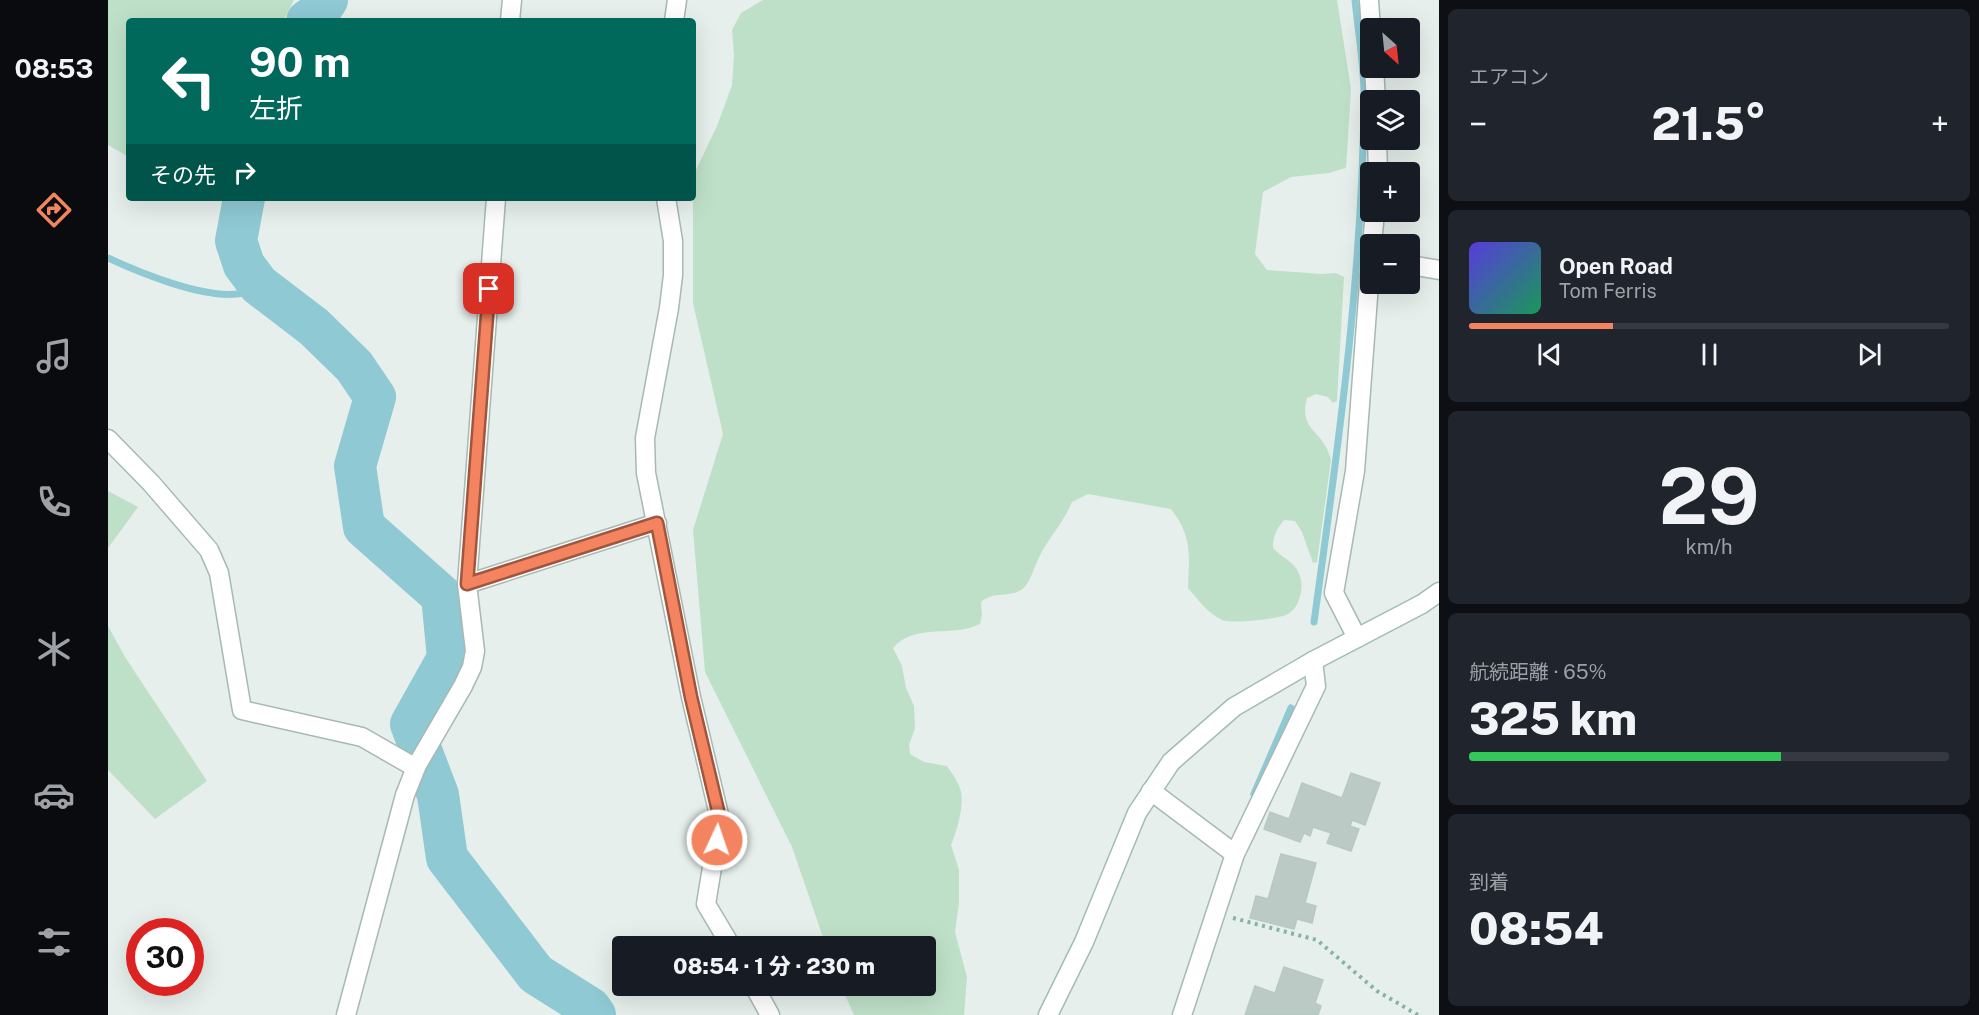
<!DOCTYPE html>
<html lang="ja">
<meta charset="utf-8">
<style>
:root{--surface:#171b24;--page:#20242c;--text:#f1f3f6;--muted:#9ea1a6;--line:#363941;--accent:#f4845f}
body{margin:0;font-family:"Public Sans","Noto Sans JP",sans-serif;background:var(--page);color:var(--text);height:100vh;display:flex;flex-direction:column;font-size:22px;white-space:nowrap}
*{box-sizing:border-box;margin:0}
p{font-size:20px;color:var(--muted)}
.icon{flex:none;width:33px;height:33px;fill:none;stroke:currentColor;stroke-width:2;stroke-linecap:round;stroke-linejoin:round}
.map{position:relative;flex:1;overflow:hidden}
.details{display:flex;flex-direction:column;gap:9px;padding:9px;background:#0d0f14;width:540px}
.details>*{flex:none}
.guide{position:absolute;left:18px;top:18px;width:570px;height:183px;border-radius:6px;box-shadow:0 6px 24px #0002;background:#00695c;color:#fff;overflow:hidden}
.needle{width:39px;rotate:153deg}
.buttons{position:absolute;left:1252px;top:18px;display:grid;gap:12px}
.buttons a{display:grid;place-items:center;width:60px;height:60px;border-radius:6px;background:var(--surface);box-shadow:0 6px 24px #0002;font-size:30px}
.speed{position:absolute;left:18px;top:918px;display:flex;gap:12px;font-size:30px;font-weight:700;text-align:center}
.speed>*{display:grid;place-content:center;width:78px;height:78px;border-radius:50%;background:var(--surface);box-shadow:0 6px 24px #0002;line-height:1}
.speed .limit{border:9px solid #d22;background:#fff;color:#111}
.pin{position:absolute;display:grid;place-items:center;width:51px;height:51px;color:#fff;margin:-26px;border-radius:12px;box-shadow:0 3px 9px #0006}
.me{position:absolute;width:66px;margin:-33px;rotate:3deg;stroke-linejoin:round;filter:drop-shadow(0 0 4px #0008)}
.turn{display:flex;align-items:center;gap:21px;height:126px;padding:0 24px;font-size:27px}
.turn .icon{width:78px;height:78px;stroke-width:2.5}
.turn b{display:block;font-size:42px;line-height:51px}
.then{display:flex;align-items:center;height:57px;padding:0 24px;background:#0003;gap:12px;font-size:22px}
.big{font-size:45px;font-weight:800;line-height:1.1}
.details .card{flex:1;display:flex;flex-direction:column;justify-content:center;gap:9px;min-width:0;padding:0 21px;border-radius:9px;background:var(--page)}
.details .dial{align-items:center;gap:0}
.dial b{font-size:78px;line-height:1}
.song{display:flex;align-items:center;gap:18px}
.cover{width:72px;height:72px;border-radius:9px;background:linear-gradient(135deg,hsl(250 70% 55%),hsl(150 70% 35%))}
.played{height:6px;border-radius:3px;background:linear-gradient(90deg,var(--accent) 30%,var(--line) 30%)}
.keys{display:flex;justify-content:space-around;direction:ltr}
.heat{display:flex;justify-content:space-between;align-items:center;font-size:33px;direction:ltr}
.charge{height:9px;border-radius:4px;background:linear-gradient(90deg,#34c759 65%,var(--line) 0)}
.trip{position:absolute;left:504px;top:936px;width:324px;height:60px;border-radius:6px;background:var(--surface);box-shadow:0 6px 24px #0002;font-weight:800;line-height:60px;text-align:center}
main{display:flex;flex:1;min-height:0}
.menu{display:flex;flex-direction:column;width:108px;justify-content:space-around;align-items:center;background:#090b0e;color:var(--muted)}
.menu .icon{width:42px;height:42px}
.menu .active{color:var(--accent)}
.menu b{font-size:27px;color:var(--text)}
.map>svg:first-child{display:block}
.green{fill:#bfe0c8}
.lines{fill:none;stroke-linecap:round;stroke-linejoin:round}
.stream{stroke:#8ec9d4;stroke-width:7}
.river{stroke:#8ec9d4;stroke-width:42}
.building{fill:#bbcac4;stroke:#b8c9c2;stroke-width:1.5}
.street-casing{stroke:#a8b8b2;stroke-width:21}
.secondary-casing{stroke:#a4bbb3;stroke-width:21}
.path{stroke:#86b3a5;stroke-width:4;stroke-dasharray:3 4.5;stroke-linecap:butt}
.street{stroke:#fff;stroke-width:18}
.secondary{stroke:#fff;stroke-width:18}
.route-casing{stroke:#9f563e;stroke-width:15}
.route{stroke:#f4845f;stroke-width:10}
</style>
<main>
<nav class="menu">
<b>08:53</b>
<svg class="icon active" aria-label="directions" viewBox="0 0 24 24"><path d="M12 3l9 9-9 9-9-9zM9 14v-3h6M13 9l2 2-2 2"/></svg>
<svg class="icon" aria-label="music" viewBox="0 0 24 24"><path d="M9 18V5l10-2v13"/><circle cx="6" cy="18" r="3"/><circle cx="16" cy="16" r="3"/></svg>
<svg class="icon" aria-label="phone" viewBox="0 0 24 24"><path d="M5 4h4l2 5-3 2q2 4 5 5l2-3 5 2v4C11 20 4 13 5 4z"/></svg>
<svg class="icon" aria-label="climate" viewBox="0 0 24 24"><path d="M12 3v18M4 7l16 10M4 17L20 7"/></svg>
<svg class="icon" aria-label="car" viewBox="0 0 24 24"><path d="M5 17H2v-5l4-1 3-4h7l3 4 3 1v5h-3M9 17h6M6 11h13"/><circle cx="7" cy="17" r="2"/><circle cx="17" cy="17" r="2"/></svg>
<svg class="icon" aria-label="filters" viewBox="0 0 24 24"><path d="M4 7h16M4 17h16"/><circle cx="9" cy="7" r="2"/><circle cx="15" cy="17" r="2"/></svg>
</nav>
<div class="map">
<svg width="1331" height="1015" viewBox="0 0 1331 1015">
<rect width="100%" height="100%" fill="#e6efeb"/>
<path class="green" d="M0,0H186L175,21H21V157L0,145Z
M655,0H1229L1243,89L1238,168L1221,173L1183,177L1155,192L1147,254L1159,270L1214,274L1228,273L1236,277L1229,401L1225,403L1220,397L1208,394L1199,398C1190,432 1216,429 1223,460L1209,562L1205,563L1194,532L1187,521L1176,520C1168,530 1165,536 1165,548C1173,557 1187,562 1191,574C1197,586 1192,609 1178,615C1168,619 1124,624 1114,620C1100,613 1090,600 1080,588C1081,554 1085,538 1063,509L980,494L964,502C955,524 938,540 929,562C925,571 921,585 913,590C900,598 886,591 873,602L874,615L872,624C845,638 808,622 785,648L794,666L798,688L806,706L807,728L801,745L802,754L816,762L839,766C844,774 851,782 853,792C856,807 849,831 843,845L851,870V903L847,932L859,977L856,1015H746L733,986H818V946H718L684,847L597,672L585,530L615,434L585,303V176L609,126L624,85L626,55L624,30L633,13Z
M0,491L30,507L0,548Z
M0,626L17,657L99,781L47,819L0,770Z"/>
<g class="lines">
<path class="stream" d="M0,258C32,273 94,298 129,294C136,294 144,288 151,285
M1206,622C1230,449 1255,271 1256,95C1256,64 1250,31 1247,0
M1146,794L1183,708"/>
<path class="river" d="M199,21L210,13L219,0
M136,198L128,241L136,265L151,285L206,327L246,366L267,397L247,466L256,527L334,596L340,658L303,724L330,795L339,858L428,974L482,1008L487,1015"/>
</g>
<path class="building" d="M1243,773L1272,783L1257,825L1244,820L1242,826L1251,829L1243,851L1219,843L1223,833L1205,827L1202,836L1196,833L1192,842L1156,829L1162,812L1181,819L1194,783L1234,798Z
M1173,854L1208,863L1197,903L1208,906L1204,923L1189,919L1186,929L1142,918L1148,896L1160,899Z
M1176,967L1215,980L1207,1003L1213,1006L1210,1015H1137L1147,986L1167,993Z"/>
<g class="lines">
<defs>
<path id="street" d="M1261,0L1263,31
M402,21L404,0
M566,21L569,0
M1266,68L1268,100
M1269,140L1270,172
M558,198L565,241V275L561,308L537,438L538,473L583,697L612,819L598,904L623,946
M1264,244L1267,212
M1302,265L1331,270
M0,439L43,483L101,550L111,573L134,710L254,737L308,768
M359,584L549,523
M1249,638L1226,593L1247,471L1263,257
M1043,791L1127,854
M646,986L662,1015
M238,1015L297,795L309,765L355,686L364,667L367,651L359,584L388,198
M1074,1015L1127,854L1208,686L1205,661"/>
<path id="secondary" d="M940,1015L976,942L1029,813L1063,762L1126,707L1205,661L1314,604L1331,592"/>
</defs>
<use href="#street" class="street-casing"/>
<use href="#secondary" class="secondary-casing"/>
<path class="path" d="M1125,918L1209,940L1269,991L1310,1015"/>
<use href="#street" class="street"/>
<use href="#secondary" class="secondary"/>
</g>
<g class="lines">
<defs>
<path id="route" d="M381,289L359,584L549,523L583,697L612,819L609,840"/>
</defs>
<use href="#route" class="route-casing"/>
<use href="#route" class="route"/>
</g>
</svg>
<div class="buttons">
<a><svg class="needle" viewBox="-14 -14 28 28"><path d="M0-13l5 13h-10z" fill="#e53935"/><path d="M0 13l5-13h-10z" fill="#9ea1a6"/></svg></a>
<a><svg class="icon" aria-label="layers" viewBox="0 0 24 24"><path d="M12 4l9 5-9 5-9-5zM3 14l9 5 9-5"/></svg></a>
<a>+</a>
<a>−</a>
</div>
<div class="speed"><div class="limit">30</div></div>
<div class="pin" style="left:381px;top:289px;background:#d93025"><svg class="icon" aria-label="arrive" viewBox="0 0 24 24"><path d="M6 21V4h12l-3 4 3 4H6"/></svg></div>
<svg class="me" style="left:609px;top:840px" viewBox="-20 -20 40 40"><circle r="17" fill="#f4845f" stroke="#fff" stroke-width="3"/><path d="M0-11L8 9 0 5-8 9z" fill="#fff"/></svg>
<div class="trip">08:54 · 1 分 · 230 m</div>
<div class="guide">
<div class="turn"><svg class="icon" aria-label="left" viewBox="0 0 24 24"><path d="M17 20v-9H6M10 6l-5 5 5 5"/></svg><div><b>90 m</b>左折</div></div>
<div class="then">その先<svg class="icon" aria-label="right" viewBox="0 0 24 24"><path d="M7 20v-9h11M14 6l5 5-5 5"/></svg></div>
</div>
</div>
<section class="details">
<div class="card"><p>エアコン</p>
<div class="heat"><a>−</a><b class="big">21.5°</b><a>+</a></div>
</div>
<div class="card">
<div class="song"><i class="cover"></i><div><b>Open Road</b><p>Tom Ferris</p></div></div>
<div class="played"></div>
<div class="keys"><svg class="icon" aria-label="previous" viewBox="0 0 24 24"><path d="M18 5L8 12l10 7zM5 5v14"/></svg><svg class="icon" aria-label="pause" viewBox="0 0 24 24"><path d="M8 5v14M16 5v14"/></svg><svg class="icon" aria-label="next" viewBox="0 0 24 24"><path d="M6 5l10 7-10 7zM19 5v14"/></svg></div>
</div>
<div class="card dial"><b>29</b><p>km/h</p></div>
<div class="card"><p>航続距離 · 65%</p><b class="big">325 km</b><div class="charge"></div></div>
<div class="card"><p>到着</p><b class="big">08:54</b></div>
</section>
</main>
